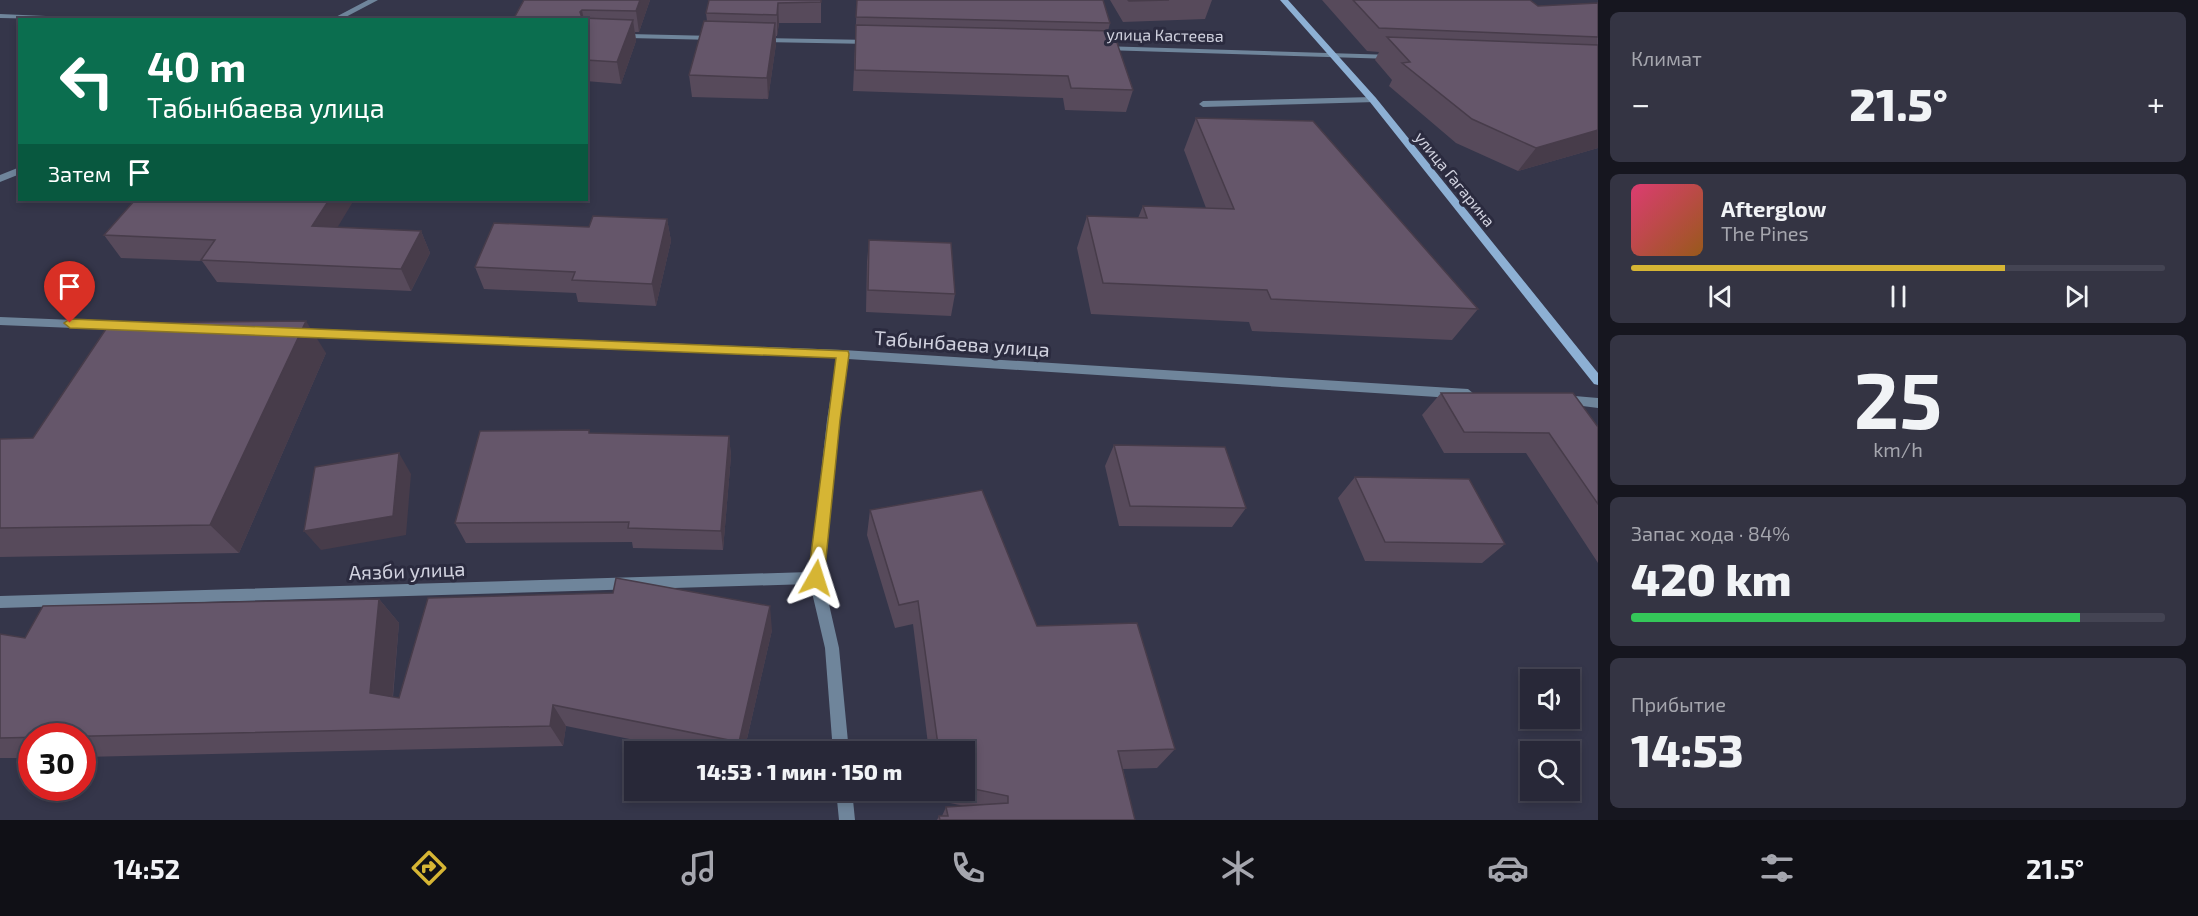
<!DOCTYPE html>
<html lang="ru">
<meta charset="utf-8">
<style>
:root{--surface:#282838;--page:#343443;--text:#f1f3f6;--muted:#a5a6ae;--line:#444453;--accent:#d6b534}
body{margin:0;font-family:"Exo 2",sans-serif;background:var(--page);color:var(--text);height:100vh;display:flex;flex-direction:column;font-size:22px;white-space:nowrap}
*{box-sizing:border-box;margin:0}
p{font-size:20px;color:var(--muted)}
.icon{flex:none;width:33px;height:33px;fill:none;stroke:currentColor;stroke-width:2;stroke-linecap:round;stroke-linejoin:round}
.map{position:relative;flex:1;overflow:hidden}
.panel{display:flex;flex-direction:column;gap:12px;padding:12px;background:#16161f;width:600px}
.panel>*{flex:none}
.guide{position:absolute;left:18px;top:18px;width:570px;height:183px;border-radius:0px;box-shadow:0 3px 9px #0003,0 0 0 2px var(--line);background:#0b6e4f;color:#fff;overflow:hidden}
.fabs{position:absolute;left:1520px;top:669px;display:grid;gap:12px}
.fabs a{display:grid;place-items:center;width:60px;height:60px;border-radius:0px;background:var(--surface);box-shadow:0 3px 9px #0003,0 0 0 2px var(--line);font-size:30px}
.speed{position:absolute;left:18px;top:723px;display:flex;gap:12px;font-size:30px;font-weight:700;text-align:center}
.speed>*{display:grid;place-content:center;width:78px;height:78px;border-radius:50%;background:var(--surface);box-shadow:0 3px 9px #0003,0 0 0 2px var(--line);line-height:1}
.speed .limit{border:9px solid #d22;background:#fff;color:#111}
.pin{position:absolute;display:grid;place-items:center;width:51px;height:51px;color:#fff;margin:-62px -26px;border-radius:50% 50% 50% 0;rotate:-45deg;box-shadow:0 0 6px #0007}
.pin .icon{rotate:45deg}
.me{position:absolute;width:66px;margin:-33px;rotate:6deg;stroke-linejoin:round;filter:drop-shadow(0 0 4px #0008)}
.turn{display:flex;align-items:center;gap:21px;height:126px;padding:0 30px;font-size:27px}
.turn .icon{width:78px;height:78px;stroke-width:2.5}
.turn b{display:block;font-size:42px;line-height:51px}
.then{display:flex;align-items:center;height:57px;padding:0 30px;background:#0003;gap:12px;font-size:22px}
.big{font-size:45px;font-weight:800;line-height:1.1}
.panel .tile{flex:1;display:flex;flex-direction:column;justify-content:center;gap:9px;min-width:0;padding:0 21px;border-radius:9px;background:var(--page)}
.panel .dial{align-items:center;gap:0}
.dial b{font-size:78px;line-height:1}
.song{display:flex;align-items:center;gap:18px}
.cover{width:72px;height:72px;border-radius:9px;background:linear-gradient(135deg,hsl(340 70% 55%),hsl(30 70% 35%))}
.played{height:6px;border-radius:3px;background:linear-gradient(90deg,var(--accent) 70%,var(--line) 70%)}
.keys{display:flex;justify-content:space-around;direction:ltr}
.heat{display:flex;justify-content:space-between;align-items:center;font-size:33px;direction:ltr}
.charge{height:9px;border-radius:4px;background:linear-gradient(90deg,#34c759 84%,var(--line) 0)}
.trip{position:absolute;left:624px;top:741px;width:351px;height:60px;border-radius:0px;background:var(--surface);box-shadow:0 3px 9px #0003,0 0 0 2px var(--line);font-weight:800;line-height:60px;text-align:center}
.menu{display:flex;height:96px;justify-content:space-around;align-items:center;background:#101016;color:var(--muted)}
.menu .icon{width:42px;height:42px}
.menu .selected{color:var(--accent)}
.menu b{font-size:27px;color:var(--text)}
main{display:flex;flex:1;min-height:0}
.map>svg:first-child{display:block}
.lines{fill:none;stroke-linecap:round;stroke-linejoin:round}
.lane{fill:#6f859b;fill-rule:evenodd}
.street{fill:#6f859b;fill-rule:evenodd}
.secondary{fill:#8db0d4;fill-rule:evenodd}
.wall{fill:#574a5b}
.shaded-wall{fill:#473c4a}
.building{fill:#65566a;stroke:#473c4a;stroke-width:1.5}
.route{fill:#d6b534;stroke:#8b7622;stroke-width:1.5}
.labels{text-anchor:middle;stroke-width:6;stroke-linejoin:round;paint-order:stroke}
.far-street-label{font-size:16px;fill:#d1d2df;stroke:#2b2b3f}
.street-label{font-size:20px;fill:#d1d2df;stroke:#2b2b3f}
</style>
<main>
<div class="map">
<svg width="1598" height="820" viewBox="0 0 1598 820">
<rect width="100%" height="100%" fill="#35364a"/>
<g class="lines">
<path class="lane" d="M368,0H378L340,20H330Z
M1373,97L1376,98V102L1203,107L1199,104L1203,101Z
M20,167V174L0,182V175Z"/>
<path class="street" d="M0,14L92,18L95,20L0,18Z
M586,33L715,36L719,38L715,40L586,37Z
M757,38L871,40L875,42L871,44L760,42L756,40Z
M1101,46L1393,55L1397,57L1393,59L1104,50L1100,48Z
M0,317L123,322L129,326L123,330L0,325Z
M299,329L843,350L1468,389L1474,394L1468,399L848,359L839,420L823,578L839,648L849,752H833L825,648L810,584L0,608V596L810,572L827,420L837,358L299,337L293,333Z
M1563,395L1598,398V408L1559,403L1557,400L1559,397Z
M836,790H852L855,820H839Z"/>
<path class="secondary" d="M1280,0H1288L1376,98L1598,373V385L1594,384L1370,102Z"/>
</g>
<path class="wall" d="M524,0H650L639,32H635L636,41L621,84L586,81V20Z
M709,0H821V23H779L777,36H776V44L768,99L692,97L689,75L707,21L706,13Z
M857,0L1110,23L1108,31L1133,90L1126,112L1065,110L1063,98L853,91Z
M1110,0H1212L1205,19L1123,22Z
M1322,0H1530L1538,6L1598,3V148L1518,171L1456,143L1389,86L1392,80L1375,60L1379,52L1367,51Z
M1196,118L1478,309L1452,340L1252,331L1249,322L1091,314L1077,248L1087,216L1138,218L1143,206L1206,208L1184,150Z
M667,219L671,241L656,306L578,302L576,293L484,289L475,267L589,227Z
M337,227L421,231L430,253L411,291L217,282L202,261L121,258L104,235Z
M869,240L955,294L951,316L866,312L867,262Z
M326,353L239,553L0,557V439L33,438Z
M1441,393L1598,427V563L1526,453H1444L1422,415Z
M590,433L729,436L731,456L723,550L633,548L632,542L466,543L455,523Z
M1114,445L1246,508L1232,527L1119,526L1105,466Z
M1355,477L1505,544L1482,563L1365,561L1338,498Z
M870,510L1037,626L1175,749L1157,768L1123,769L1135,820H937L939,816H942L946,807L964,806L936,800L935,790H964V752H929L913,624L895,628L867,535Z
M379,599L399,623L393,697L399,698L772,630L744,752H693L566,726L563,746L82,757V736H32V758H0V634L25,638Z"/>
<path class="shaded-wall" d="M640,0H650L639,32L636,11Z
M778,3L779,23L777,36V15Z
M582,10L584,20H581L580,12Z
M633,20L636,41L621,84L617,62Z
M775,23L776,44L768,99L767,78Z
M1598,130V148L1518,171L1536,148Z
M329,200H354L325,248L312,226Z
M667,219L671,241L656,306L652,284Z
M421,231L430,253L411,291L401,269Z
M306,321L326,353L239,553L210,525Z
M729,436L731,456L723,550L721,531Z
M399,453L411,474L406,535L321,550L304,531Z
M379,599L399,623L391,714L370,693Z
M770,606L772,630L744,752H741L739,742Z
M553,705L566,726L563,746L550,726Z"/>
<path class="building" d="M524,0H640L636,11L582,10L580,12L582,18L633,20L617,62L586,60V20H513Z
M709,0H821V2L778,3L777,15L706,13Z
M857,0H1103L1110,23L856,17Z
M1128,0H1169L1129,1Z
M1353,0H1530L1538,6L1598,3V37L1379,28Z
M704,21L775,23L767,78L689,75Z
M856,25L1113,31L1133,90L1071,88L1068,76L855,70Z
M1387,37L1598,45V130L1536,148L1472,119L1402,63L1410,62Z
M1196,118L1313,121L1478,309L1271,299L1267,290L1103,283L1087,216L1147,218L1143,206L1234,209Z
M135,200H329L312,226L421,231L401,269L201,260L215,240L104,235Z
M593,216L667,219L652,284L572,280L575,272L475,267L494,223L589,227Z
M869,240L951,243L955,294L868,290Z
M306,321L210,525L0,528V439L33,438L110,323Z
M1441,393H1573L1598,427V504L1549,433L1464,432Z
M589,430V433L729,436L721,531L628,528L629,522L455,523L480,431Z
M1114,445L1225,447L1246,508L1130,506Z
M399,453L393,516L304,531L315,467Z
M1355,477L1469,479L1505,544L1385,542Z
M982,490L1037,626L1137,623L1175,749L1118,751L1135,820H940L939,816H948L946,807L1008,803V796L964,787V752H939L918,601L899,605L870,510Z
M616,578L770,606L739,742L553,705L550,726L0,738V634L25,638L43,606L379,599L370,693L399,698L428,598L613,593Z"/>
<path class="route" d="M70,319L848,351L849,354L840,420L824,578L822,583L816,585L810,583L808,578L836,358L70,328L64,323Z"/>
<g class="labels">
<g class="far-street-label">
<text transform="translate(1165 35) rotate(1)" y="6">улица Кастеева</text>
<text transform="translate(1455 179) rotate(51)" y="6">улица Гагарина</text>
</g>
<g class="street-label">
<text transform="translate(962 344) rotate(4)" y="7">Табынбаева улица</text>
<text transform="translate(407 571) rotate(-2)" y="7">Аязби улица</text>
</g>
</g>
</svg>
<div class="fabs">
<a><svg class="icon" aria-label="sound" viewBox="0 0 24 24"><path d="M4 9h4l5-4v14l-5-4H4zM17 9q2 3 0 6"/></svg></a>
<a><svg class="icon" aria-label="search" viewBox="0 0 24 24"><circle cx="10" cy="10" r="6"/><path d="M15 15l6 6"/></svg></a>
</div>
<div class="speed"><div class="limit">30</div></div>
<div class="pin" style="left:70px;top:323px;background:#d93025"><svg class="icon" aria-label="arrive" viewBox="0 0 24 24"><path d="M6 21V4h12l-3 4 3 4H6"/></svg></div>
<svg class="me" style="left:816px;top:578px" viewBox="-20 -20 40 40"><path d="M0-17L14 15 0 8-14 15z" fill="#d6b534" stroke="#fff" stroke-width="4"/></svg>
<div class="trip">14:53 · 1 мин · 150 m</div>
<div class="guide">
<div class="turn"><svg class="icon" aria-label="left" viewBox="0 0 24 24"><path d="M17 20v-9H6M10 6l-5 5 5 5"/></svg><div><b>40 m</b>Табынбаева улица</div></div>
<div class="then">Затем<svg class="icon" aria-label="arrive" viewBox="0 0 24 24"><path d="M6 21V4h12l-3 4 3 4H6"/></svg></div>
</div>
</div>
<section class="panel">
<div class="tile"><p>Климат</p>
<div class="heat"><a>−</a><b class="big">21.5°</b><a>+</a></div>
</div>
<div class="tile">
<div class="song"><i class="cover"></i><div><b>Afterglow</b><p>The Pines</p></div></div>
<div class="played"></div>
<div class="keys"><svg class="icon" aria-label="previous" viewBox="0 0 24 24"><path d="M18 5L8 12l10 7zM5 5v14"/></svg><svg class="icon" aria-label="pause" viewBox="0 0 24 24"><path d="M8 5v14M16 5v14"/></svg><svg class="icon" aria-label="next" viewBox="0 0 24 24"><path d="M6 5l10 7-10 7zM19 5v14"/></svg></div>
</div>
<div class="tile dial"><b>25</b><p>km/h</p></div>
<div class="tile"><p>Запас хода · 84%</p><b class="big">420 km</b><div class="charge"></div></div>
<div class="tile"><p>Прибытие</p><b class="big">14:53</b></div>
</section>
</main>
<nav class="menu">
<b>14:52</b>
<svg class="icon selected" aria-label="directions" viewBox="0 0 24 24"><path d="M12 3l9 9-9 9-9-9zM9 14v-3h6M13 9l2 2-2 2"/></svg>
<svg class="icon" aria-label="music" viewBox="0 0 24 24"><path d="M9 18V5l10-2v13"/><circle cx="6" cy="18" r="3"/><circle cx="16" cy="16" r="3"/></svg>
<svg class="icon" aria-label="phone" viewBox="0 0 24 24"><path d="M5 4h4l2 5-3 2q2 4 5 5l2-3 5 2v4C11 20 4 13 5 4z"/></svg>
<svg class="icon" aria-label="climate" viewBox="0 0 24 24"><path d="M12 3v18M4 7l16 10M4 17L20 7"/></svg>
<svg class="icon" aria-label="car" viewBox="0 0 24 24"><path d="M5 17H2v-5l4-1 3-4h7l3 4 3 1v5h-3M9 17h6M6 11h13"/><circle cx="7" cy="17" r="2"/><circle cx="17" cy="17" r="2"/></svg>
<svg class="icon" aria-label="filters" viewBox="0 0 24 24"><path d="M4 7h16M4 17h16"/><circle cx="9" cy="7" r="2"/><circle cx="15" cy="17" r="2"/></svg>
<b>21.5°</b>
</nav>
